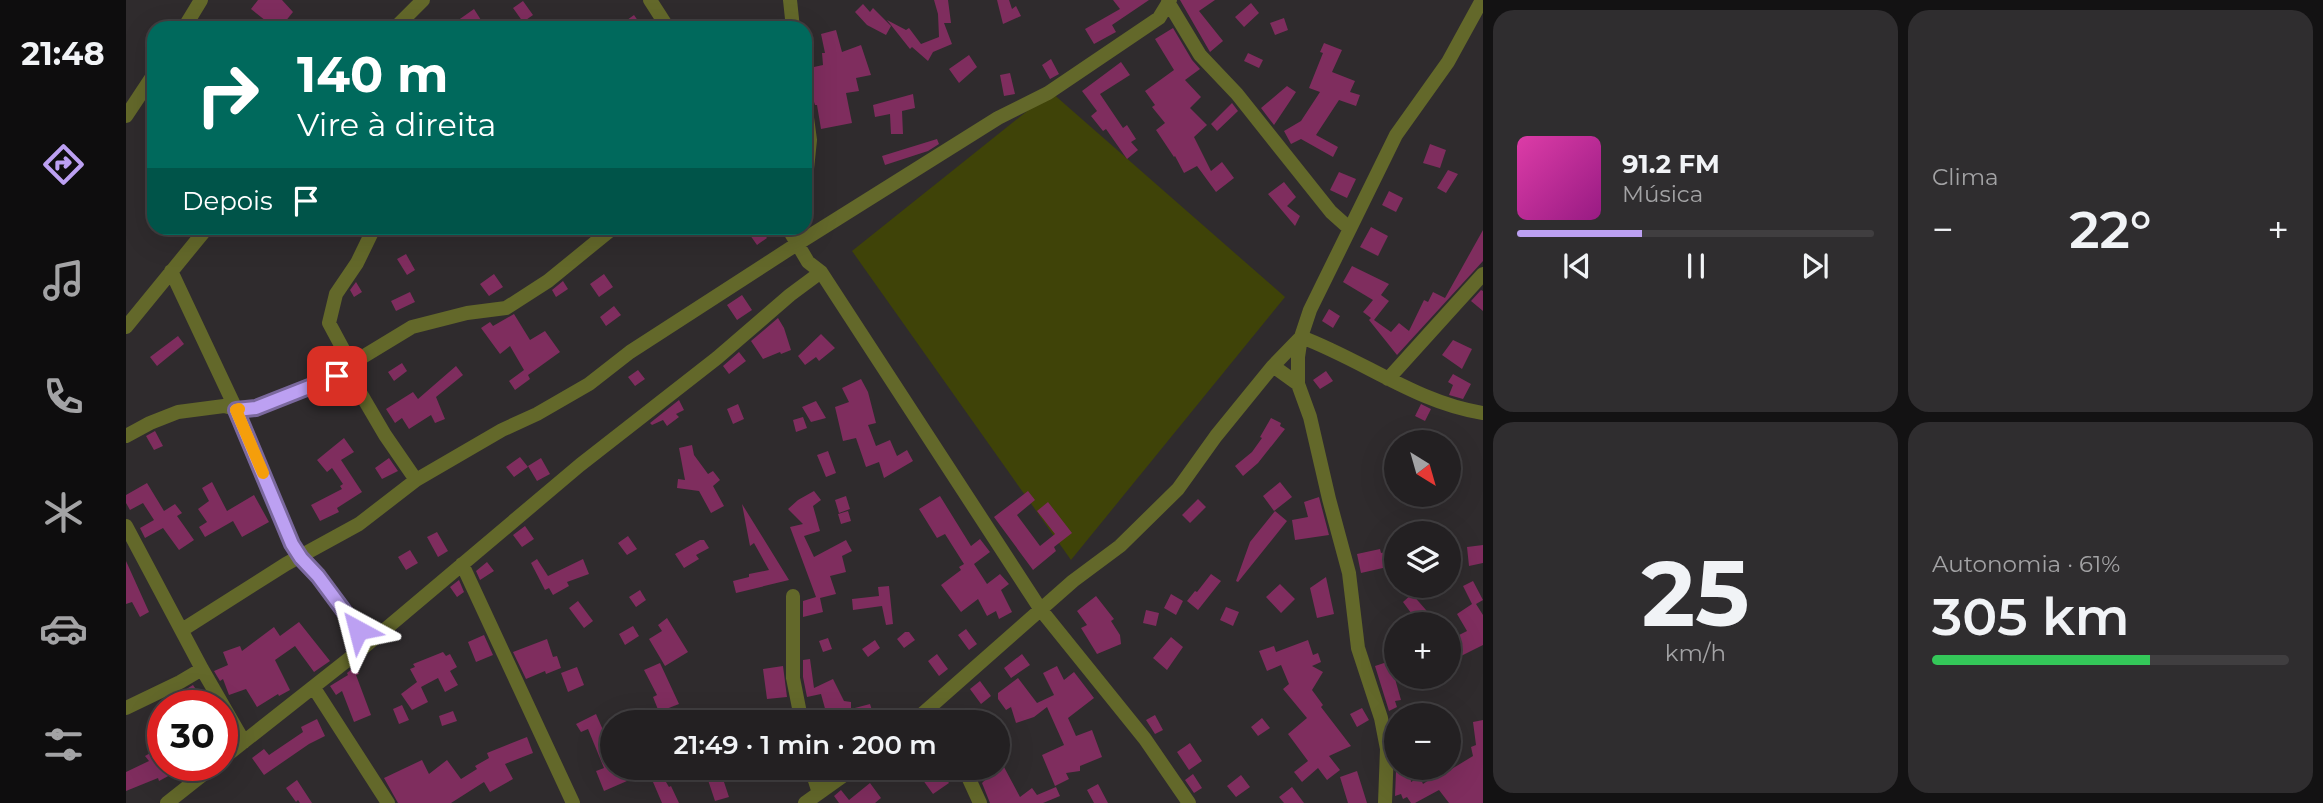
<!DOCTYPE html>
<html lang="pt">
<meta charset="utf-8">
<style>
:root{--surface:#232022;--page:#2f2d2f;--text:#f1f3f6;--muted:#a3a3a5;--line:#403e40;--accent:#bca0f2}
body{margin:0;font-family:Montserrat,sans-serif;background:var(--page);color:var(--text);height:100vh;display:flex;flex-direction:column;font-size:26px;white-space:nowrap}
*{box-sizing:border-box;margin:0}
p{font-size:23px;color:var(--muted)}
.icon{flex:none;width:38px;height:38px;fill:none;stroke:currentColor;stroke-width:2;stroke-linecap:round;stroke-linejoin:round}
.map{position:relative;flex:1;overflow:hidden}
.details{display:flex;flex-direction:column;gap:10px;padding:10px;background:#131213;width:840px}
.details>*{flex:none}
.top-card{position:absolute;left:21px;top:21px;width:665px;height:214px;border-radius:21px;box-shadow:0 7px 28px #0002,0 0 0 2px var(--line);background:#00695c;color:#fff;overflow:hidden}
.needle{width:46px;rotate:143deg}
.controls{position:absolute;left:1258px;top:430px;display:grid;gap:14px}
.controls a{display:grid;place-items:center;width:77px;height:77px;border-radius:50%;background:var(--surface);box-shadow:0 7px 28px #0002,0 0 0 2px var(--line);font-size:35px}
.speed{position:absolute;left:21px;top:690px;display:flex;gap:14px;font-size:35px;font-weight:700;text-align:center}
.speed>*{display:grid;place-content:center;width:91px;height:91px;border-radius:50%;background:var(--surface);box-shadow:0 7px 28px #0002,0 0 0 2px var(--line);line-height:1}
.speed .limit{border:10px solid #d22;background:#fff;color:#111}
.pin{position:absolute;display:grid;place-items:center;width:60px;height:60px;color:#fff;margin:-30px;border-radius:14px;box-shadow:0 4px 10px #0006}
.me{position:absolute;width:77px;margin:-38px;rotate:322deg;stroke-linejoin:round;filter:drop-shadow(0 0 5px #0008)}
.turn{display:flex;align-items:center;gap:24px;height:147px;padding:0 35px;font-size:32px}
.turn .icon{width:91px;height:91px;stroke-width:2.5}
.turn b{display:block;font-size:49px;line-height:60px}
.then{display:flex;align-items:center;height:66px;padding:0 35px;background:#0003;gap:14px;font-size:26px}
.big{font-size:52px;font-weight:600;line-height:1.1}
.details .widget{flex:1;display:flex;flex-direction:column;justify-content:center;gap:10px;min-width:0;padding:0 24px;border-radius:21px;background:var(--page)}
.details .dial{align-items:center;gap:0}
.dial b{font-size:91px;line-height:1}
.song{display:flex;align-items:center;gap:21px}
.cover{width:84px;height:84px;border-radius:10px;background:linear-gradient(135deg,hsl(320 70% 55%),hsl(310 70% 35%))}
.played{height:7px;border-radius:4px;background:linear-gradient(90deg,var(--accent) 35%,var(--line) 35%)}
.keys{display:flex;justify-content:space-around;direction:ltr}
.heat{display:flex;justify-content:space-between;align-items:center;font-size:38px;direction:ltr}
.charge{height:10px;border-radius:5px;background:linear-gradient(90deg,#34c759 61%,var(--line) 0)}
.details .tiles{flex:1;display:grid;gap:10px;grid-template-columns:repeat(2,1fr)}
.trip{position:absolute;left:474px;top:710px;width:410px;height:70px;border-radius:35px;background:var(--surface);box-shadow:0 7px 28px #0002,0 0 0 2px var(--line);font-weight:600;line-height:70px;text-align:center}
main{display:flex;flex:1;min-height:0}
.tabs{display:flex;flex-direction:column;width:126px;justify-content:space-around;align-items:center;background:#0e0d0e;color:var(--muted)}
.tabs .icon{width:49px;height:49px}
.tabs .on{color:var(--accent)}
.tabs b{font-size:32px;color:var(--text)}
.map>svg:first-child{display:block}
.green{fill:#3f4308}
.building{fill:#7f2d5e}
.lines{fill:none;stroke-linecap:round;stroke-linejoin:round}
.street{stroke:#63682a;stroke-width:14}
.route-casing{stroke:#7a689d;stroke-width:18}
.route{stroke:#bca0f2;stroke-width:12}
.slow{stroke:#f59e0b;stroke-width:12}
</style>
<main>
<nav class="tabs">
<b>21:48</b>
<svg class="icon on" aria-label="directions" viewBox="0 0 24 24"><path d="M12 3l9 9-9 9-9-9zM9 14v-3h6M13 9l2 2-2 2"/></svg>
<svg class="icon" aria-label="music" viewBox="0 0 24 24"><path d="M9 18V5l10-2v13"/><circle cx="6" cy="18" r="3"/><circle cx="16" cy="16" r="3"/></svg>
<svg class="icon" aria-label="phone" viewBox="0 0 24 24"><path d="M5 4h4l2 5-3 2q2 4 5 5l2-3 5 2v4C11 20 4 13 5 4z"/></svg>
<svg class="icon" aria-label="climate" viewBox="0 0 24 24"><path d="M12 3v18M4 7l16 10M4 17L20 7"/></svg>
<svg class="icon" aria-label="car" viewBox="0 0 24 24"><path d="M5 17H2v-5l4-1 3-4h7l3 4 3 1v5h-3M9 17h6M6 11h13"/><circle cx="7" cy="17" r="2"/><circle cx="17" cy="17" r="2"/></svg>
<svg class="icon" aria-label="filters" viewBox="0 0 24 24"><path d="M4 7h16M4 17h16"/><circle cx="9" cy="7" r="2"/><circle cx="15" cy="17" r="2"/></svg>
</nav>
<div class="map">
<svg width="1357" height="803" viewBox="0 0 1357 803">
<rect width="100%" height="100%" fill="#2f2b2d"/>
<path class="green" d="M925,92L1159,297L945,560L726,251Z"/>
<path class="building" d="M132,0H156L167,12L154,28H149L125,9Z
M808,0H822L825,23H818L826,44L807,52L802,61L786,47L784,49L761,20L780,30L783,28L795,44L813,37L812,14Z
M871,0H883L886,9L890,6L895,16L877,24Z
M987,0H1023L986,25L990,32L968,44L959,29L994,9Z
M1054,0H1089L1073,11L1097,41L1084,52Z
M397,1L407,15L397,22L387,8Z
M1125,3L1133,13L1118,27L1109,17Z
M737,4L744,12L747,8L765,26L760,35L741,25L729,12Z
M348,9L355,20L342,28H336L331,21Z
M508,15L517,28H490Z
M1158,18L1162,30L1149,35L1144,23Z
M1047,28L1066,60L1074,69L1059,80L1075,97L1064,108L1081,125L1068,137L1085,171L1096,162L1108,178L1090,192L1071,166L1058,173L1049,156L1048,157L1030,130L1039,123L1026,107L1029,105L1019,91L1048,70L1029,39Z
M710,30L716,52L735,45L745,75L730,78L733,91L720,93L726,123L695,129L691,105H689L684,89L681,90L679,69L697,65L696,53H699L695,34Z
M1198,43L1216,50L1206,72L1229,81L1224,92L1234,95L1230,106L1213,100L1190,135L1212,147L1207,157L1175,139L1165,144L1158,131L1175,121L1194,92L1183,88L1197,53L1194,52Z
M1122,53L1137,60L1133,68L1118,61Z
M843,55L851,67L833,83L823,69Z
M925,59L933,74L924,79L916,65Z
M995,62L1004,75L974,94L997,128L1001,125L1010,139L1005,142L1012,150L1001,159L980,129L977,131L965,116L971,111L956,91Z
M884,73L889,94L878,96L874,75Z
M1161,86L1170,92L1148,125L1135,108Z
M787,94L789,108L776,111L777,134H765L764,114L749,117L747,105Z
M1106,103L1112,111L1091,131L1085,124Z
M811,139L813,144L802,151L759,165L756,156Z
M1304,144L1320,150L1314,168L1297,163Z
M1322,170L1332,174L1320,193L1311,188Z
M1213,172L1230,179L1221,198L1204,190Z
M1158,182L1170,197L1161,206L1174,216L1169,226L1142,194Z
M1263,191L1277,198L1270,212L1256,205Z
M1245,227L1262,236L1252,256L1234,247Z
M619,228H633L641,238L631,245Z
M1357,230V261L1271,355L1243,320L1245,318L1237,312L1247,300L1217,282L1226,266L1263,284L1255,295L1263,301L1248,320L1265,332L1273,323L1283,331L1298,300L1302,302L1307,292L1319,298Z
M280,254L289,270L281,275L271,259Z
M368,274L377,287L363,296L354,284Z
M478,274L487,287L473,297L464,284Z
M437,281L442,289L430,297L426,290Z
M230,282L236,292L228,297L224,290Z
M1355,290L1357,291V311L1345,301Z
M284,292L289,302L270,311L265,301Z
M616,295L626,310L611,320L601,305Z
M488,306L495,315L480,326L474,317Z
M1203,309L1214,316L1207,328L1196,321Z
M388,314L404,340L419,331L434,352L402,375L404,379L389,390L383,381L398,370L384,346L374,354L355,328L364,322L367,326Z
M652,318L658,328L665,350L655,354L654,352L637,359L625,341Z
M695,334L709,348L693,361L690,357L679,365L672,356Z
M52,336L58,344L31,366L24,357Z
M1327,340L1346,349L1336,369L1316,355Z
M613,352L620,361L603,374L597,366Z
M276,363L281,371L268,381L262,372Z
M330,366L337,375L310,397L319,419L309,423L305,415L283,429L276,418L269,423L260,409L287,392L292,399Z
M512,370L519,379L509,386L502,377Z
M1200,371L1207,381L1194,389L1187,380Z
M1327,374L1345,384L1337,399L1323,395L1327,385L1322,382Z
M735,379L742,392L750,423L742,425L750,446L764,440L771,456L781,450L787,461L758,478L753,462L740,467L730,438L717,441L709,407L723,402L716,388Z
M217,383L222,390L204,403L198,394Z
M553,400L558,410L550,414L553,417L541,426L537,420L526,425L524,423Z
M690,401L700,418L685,422L676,407Z
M612,404L618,419L607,424L601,409Z
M1295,404L1305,409L1299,421L1289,416Z
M677,417L681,428L670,432L667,420Z
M1145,418L1155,423L1154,426L1159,429L1132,463L1117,476L1109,466L1126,452L1136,438L1134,437Z
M29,431L37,446L28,450L20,436Z
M218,438L228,452L215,460L236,492L211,508L213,512L194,521L185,505L216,489L214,486L217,484L206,468L201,472L191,460Z
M566,445L568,455L582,474L587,471L594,480L587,486L598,506L585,513L573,491L551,488L552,479L559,480L553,448Z
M702,451L710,473L700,477L691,455Z
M394,457L402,467L388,477L380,467Z
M263,458L272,471L256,479L249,468Z
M415,458L424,474L411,481L402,466Z
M86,482L101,511L128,495L143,522L116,537L107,521L79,537L73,527L81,522L72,509L83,501L76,488Z
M1154,482L1166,497L1148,511L1137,496Z
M21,483L38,511L49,504L56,513L51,516L68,540L53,550L37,528L19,538L14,528L28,520L17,503L4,510L0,503V495Z
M688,491L695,500L687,506L694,531L678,536L688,557L720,540L726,551L716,556L720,572L704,576L710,594L694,598L697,612L677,617V601L690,597L664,527L677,524L662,509L672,500Z
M902,491L909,500L891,515L914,546L929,534L911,511L922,502L946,533L928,547L930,551L907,570L868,517Z
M720,496L724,509L713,513L709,500Z
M814,496L845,546L854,539L864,552L848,564L861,584L874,574L883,584L875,590L886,612L873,619L870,611L861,616L852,599L835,612L815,585L835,570L833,567L838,564L819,534L811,538L793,509Z
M1193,497L1203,535L1169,540L1166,520L1182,517L1178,502Z
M1072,499L1080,507L1064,523L1056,515Z
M616,504L663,580L610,593L607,581L623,577V574L643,570L628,543L624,546Z
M722,511L725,521L715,524L712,514Z
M1149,511L1161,521L1112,582L1110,581L1124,542Z
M399,526L408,539L396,547L387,535Z
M311,532L322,551L312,557L301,537Z
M502,536L511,549L501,555L492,543Z
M574,540H578L583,548L570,555L573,559L558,568L549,554Z
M1357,545V563L1343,566L1341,547Z
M1254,549L1255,553L1270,550V565L1235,573L1231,554Z
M284,550L292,563L280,570L272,557Z
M411,559L422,576L457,559L463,574L441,582L443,586L427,595L423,588L419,590L405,563Z
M0,561L23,612L14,617L6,602L0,604Z
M361,562L368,571L354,580L350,571Z
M1085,574L1095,581L1072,610L1061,601L1069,591L1071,592Z
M1200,577L1208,614L1191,618L1184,588Z
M333,580L338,592L331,597L324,587Z
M1347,581L1357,600L1350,604L1357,615V645L1331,658L1323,640L1341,631L1331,614L1346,604L1337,586Z
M1154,584L1169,599L1155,613L1140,597Z
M763,586L767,624L760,625L756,606L727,610L726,599L753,596L752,587Z
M514,590L520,600L510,607L503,597Z
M1045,594L1057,601L1050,615L1038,608Z
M1286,594L1300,610L1310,625H1294L1277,602Z
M970,596L988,619L985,621L994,635L995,644L971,654L955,628L961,625L951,611Z
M452,601L467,621L458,628L443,608Z
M1100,607L1113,612L1107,626L1094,620Z
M1020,610L1033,613L1030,626L1017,623Z
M541,618L562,652L539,666L523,639L536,631L532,625Z
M173,622L204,661L188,672L169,646L149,660L164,690L153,696L152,694L131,707L120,689L103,695L97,679L94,681L88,671L102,665L97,652L114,646L116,651L148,627L154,636Z
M507,626L513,636L499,645L493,634Z
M840,629L851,644L843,650L832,635Z
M779,632H783L789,640L778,648L771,639Z
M358,635L367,655L350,662L342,642Z
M1045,637L1057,647L1041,670L1027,658Z
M702,638L706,649L697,652L693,641Z
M421,639L427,657L431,656L435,668L420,674L419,671L400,679L387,652Z
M749,640L754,648L742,657L736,649Z
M1182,640L1187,655L1192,653L1195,662L1186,666L1197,672L1186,690L1197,705L1195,707L1225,746L1203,756L1214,770L1201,780L1192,768L1176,782L1168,772L1182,761L1162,734L1181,718L1157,689L1163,684L1155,665L1141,671L1133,651L1148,646L1150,652Z
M317,652L320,656L324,654L331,667L324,671L332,685L319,692L312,678L295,687L302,702L286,710L275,694L291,682L284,669L289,667L287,664Z
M811,654L822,669L813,676L802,661Z
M896,654L904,665L885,678L878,668Z
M684,659L688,688L707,679L718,701L725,702V709L744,704L750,723H703L695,694L681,697L677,677V660Z
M1264,661L1275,700L1269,701L1271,707L1263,711L1249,666Z
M534,663L553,704L535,711L541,709L544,723H505V720L533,712L527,697L531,695L518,670Z
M657,666L661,697L641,699L637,669Z
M931,666L938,680L948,672L968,698L942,718L950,736L966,730L976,757L954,766V771L940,773L943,779L929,786L916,755L938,745L921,707L908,717L890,723L885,707L880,710L872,699V693L892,678L911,703L928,695L917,673Z
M228,667L233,674L230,675L245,715L228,722L216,691L210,695L204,686L222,675L221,673Z
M451,667L458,685L442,692L435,673Z
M854,681L865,696L855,704L844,689Z
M67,685L78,701L72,705H34Z
M276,705L283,720L273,724L267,709Z
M1236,708L1243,720L1231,727L1224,714Z
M327,711L331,721L316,726L313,716Z
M470,714L477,730H486V768H496L501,781L478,791L470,771L478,768L462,729L455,732L450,724Z
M1029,715L1037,730L1029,734L1020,720Z
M1136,718L1144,728L1132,736L1125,727Z
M191,719L199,736L183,744L138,775L126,758L138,749L143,755L177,732L175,727Z
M1357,720V803H1323L1313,790L1289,803H1285L1281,797L1277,799L1275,794L1269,796L1270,771L1284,769L1285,782L1294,777L1297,784L1321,768L1324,770L1347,756L1345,747L1350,745L1347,722Z
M401,737L407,753L379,764L387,779L364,792L358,782L325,803H272L258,778L296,760L303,774L321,760L335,779L351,769L349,766L363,758L361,753Z
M1064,743L1076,761L1063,770L1051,752Z
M33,748L37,755V765H63L33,781L32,778L0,791V772L23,761L19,756Z
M878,767L894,797L906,788L911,795L930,787L934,796L917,803H864L856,783L866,773Z
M805,768H812L823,783L807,794L794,776Z
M1231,771L1241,803H1222L1214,777Z
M1067,774L1076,788L1068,793L1059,780Z
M1115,775L1124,787L1110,797L1101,786Z
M596,776L603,797L589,801L582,780Z
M537,777L543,787L545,786L553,803H536L527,782Z
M171,780L186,803H174L172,800L170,802L160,788Z
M744,783L755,798L749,803H713L708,796L715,790L723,800Z
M972,784L982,803H968L961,790Z
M1166,787L1178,803H1158L1153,797Z"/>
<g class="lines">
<path class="street" d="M524,0L542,28
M664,0L667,28
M1042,2L1074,55L1111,94L1205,212L1224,229
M58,28L75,0
M269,28L297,0
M679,103L684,140L679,188
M0,116L28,74
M248,228L231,263L210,294L203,323L225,364V377L259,435L290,480
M662,228L682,262L695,272L915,610L1019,739L1063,803
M45,271L110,409L166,544L175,558L192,576L243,643
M0,327L81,228
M1147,366L1172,384
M1262,379L1357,274
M0,436L24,423L52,412L98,406L110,409L130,408L211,376L225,364L286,327L341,313L380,308L422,281L487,228
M0,526L76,669L118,742
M336,564L447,803
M667,596V678L676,723
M56,630L160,564L233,524L290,480L376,430L411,414L463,384L504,352L671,244L872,118L922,93L1033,18L1044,0
M188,688L262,803
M0,708L54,682L76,669
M786,723L947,581L994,546L1052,489L1090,436L1147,366L1175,337L1184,310L1270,135L1322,62L1356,0
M96,759L243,643L454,465L591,358L664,295L695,272
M685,768L693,793
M838,768L854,803
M41,803L89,765
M679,803L728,768
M1259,803L1261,749L1255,718L1232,648L1223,573L1203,499L1184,417L1172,384V357L1175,337C1237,360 1291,403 1357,413"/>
</g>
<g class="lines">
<defs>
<path id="route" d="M211,376L130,408L110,410L166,544L175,558L192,576L232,630"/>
</defs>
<use href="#route" class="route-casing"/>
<use href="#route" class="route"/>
<path class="slow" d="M113,409L110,410L137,473"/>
</g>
</svg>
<div class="controls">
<a><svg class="needle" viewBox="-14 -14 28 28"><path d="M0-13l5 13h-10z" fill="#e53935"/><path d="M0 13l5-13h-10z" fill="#a3a3a5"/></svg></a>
<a><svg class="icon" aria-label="layers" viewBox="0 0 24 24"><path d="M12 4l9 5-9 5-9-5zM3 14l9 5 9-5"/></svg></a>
<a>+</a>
<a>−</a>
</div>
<div class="speed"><div class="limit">30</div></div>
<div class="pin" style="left:211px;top:376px;background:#d93025"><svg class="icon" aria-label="arrive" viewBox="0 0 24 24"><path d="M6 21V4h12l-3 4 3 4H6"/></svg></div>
<svg class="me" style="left:232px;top:630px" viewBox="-20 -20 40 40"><path d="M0-17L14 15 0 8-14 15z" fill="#bca0f2" stroke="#fff" stroke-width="4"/></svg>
<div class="trip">21:49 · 1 min · 200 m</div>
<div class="top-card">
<div class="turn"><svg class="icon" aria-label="right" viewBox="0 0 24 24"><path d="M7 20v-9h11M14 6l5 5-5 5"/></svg><div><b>140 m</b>Vire à direita</div></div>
<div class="then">Depois<svg class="icon" aria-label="arrive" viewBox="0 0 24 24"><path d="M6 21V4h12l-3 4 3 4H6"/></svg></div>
</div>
</div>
<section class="details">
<div class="tiles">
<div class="widget">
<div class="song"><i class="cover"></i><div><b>91.2 FM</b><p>Música</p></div></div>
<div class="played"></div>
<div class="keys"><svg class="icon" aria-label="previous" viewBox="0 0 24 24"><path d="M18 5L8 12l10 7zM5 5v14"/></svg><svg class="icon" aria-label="pause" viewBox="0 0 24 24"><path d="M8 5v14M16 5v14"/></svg><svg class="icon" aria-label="next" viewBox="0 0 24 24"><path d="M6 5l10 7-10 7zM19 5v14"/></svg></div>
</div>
<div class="widget"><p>Clima</p>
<div class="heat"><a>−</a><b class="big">22°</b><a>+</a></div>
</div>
<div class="widget dial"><b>25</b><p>km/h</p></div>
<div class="widget"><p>Autonomia · 61%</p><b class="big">305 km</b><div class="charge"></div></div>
</div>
</section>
</main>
